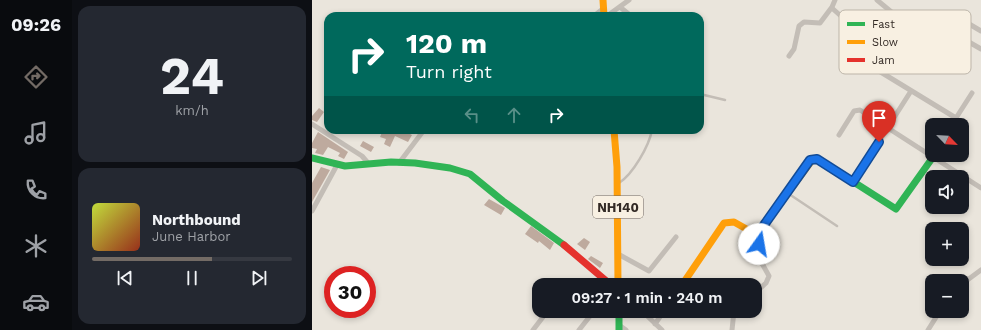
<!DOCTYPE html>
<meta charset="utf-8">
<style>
:root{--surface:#171b24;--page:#242831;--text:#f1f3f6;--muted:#9ea1a6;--line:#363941;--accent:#736b65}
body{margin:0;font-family:"Work Sans",sans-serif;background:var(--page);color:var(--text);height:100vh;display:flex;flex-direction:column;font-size:15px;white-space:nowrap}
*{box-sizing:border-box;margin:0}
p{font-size:13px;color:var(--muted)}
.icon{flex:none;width:22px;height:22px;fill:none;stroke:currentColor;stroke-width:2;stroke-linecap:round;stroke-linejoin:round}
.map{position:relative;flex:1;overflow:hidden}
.panel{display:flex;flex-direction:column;gap:6px;padding:6px;background:#0d0f14;width:240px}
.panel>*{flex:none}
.banner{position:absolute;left:12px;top:12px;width:380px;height:122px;border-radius:12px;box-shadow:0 2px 6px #0003;background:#00695c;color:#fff;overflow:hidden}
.needle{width:26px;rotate:115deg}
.buttons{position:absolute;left:613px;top:118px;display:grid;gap:8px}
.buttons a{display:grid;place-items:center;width:44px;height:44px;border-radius:8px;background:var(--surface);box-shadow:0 2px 6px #0003;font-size:20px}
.speed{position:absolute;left:12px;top:266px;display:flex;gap:8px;font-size:20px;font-weight:700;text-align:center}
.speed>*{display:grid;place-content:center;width:52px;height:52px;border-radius:50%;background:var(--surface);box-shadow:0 2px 6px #0003;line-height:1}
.speed .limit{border:6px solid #d22;background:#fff;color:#111}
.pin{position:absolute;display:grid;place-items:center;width:34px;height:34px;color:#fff;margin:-41px -17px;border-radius:50% 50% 50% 0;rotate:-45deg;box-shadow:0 0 4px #0007}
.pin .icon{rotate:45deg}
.me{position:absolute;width:44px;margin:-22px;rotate:13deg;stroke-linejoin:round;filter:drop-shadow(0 0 3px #0008)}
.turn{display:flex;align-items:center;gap:14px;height:84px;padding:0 16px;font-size:18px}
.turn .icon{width:52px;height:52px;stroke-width:2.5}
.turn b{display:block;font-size:28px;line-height:34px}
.lanes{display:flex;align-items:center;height:38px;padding:0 16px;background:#0003;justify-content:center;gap:20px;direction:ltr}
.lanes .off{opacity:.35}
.panel .card{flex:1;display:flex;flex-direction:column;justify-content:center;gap:6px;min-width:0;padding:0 14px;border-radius:12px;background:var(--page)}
.panel .dial{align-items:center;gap:0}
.dial b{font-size:52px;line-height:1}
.song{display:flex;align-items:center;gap:12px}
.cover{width:48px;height:48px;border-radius:6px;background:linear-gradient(135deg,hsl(70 70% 55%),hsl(10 70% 35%))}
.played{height:4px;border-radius:2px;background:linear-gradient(90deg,var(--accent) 60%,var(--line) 60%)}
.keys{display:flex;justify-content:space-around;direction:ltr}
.trip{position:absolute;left:220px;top:278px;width:230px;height:40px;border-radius:12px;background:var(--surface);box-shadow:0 2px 6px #0003;font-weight:600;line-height:40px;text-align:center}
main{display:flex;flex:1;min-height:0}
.tab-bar{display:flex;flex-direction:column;width:72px;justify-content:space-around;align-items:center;background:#090b0e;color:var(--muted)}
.tab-bar .icon{width:28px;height:28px}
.tab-bar .selected{color:var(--accent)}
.tab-bar b{font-size:18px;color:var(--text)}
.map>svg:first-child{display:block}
.building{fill:#beaa9e}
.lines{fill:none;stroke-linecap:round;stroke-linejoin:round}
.lane{stroke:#c3bdb6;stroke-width:2.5}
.street{stroke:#c3bdb6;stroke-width:5}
.fast{stroke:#30b455;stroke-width:7}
.slow{stroke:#ff9f0a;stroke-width:7}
.jam{stroke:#e5322d;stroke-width:7}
.route-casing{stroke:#114b97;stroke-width:10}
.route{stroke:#1a73e8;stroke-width:7}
.labels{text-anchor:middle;stroke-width:4;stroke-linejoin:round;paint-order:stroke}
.shield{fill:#f8f0e2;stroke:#6e655e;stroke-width:1}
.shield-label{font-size:13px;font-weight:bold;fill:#332a25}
.key{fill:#f8f0e2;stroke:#bdb5a9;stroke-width:1}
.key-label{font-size:11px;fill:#332a25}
</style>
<main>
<nav class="tab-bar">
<b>09:26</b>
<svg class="icon selected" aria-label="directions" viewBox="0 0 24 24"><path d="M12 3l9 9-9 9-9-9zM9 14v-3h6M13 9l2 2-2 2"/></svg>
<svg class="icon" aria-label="music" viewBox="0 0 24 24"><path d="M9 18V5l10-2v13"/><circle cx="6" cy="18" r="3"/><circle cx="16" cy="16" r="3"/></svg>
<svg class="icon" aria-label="phone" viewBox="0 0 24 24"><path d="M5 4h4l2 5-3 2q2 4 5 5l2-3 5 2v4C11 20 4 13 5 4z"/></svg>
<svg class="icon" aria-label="climate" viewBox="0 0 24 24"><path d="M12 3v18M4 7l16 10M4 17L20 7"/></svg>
<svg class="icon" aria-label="car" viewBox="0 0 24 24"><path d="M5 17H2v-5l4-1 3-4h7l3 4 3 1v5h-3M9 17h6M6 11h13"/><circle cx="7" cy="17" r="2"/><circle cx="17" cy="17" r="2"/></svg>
</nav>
<section class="panel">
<div class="card dial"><b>24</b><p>km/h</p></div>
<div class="card">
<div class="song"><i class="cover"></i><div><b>Northbound</b><p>June Harbor</p></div></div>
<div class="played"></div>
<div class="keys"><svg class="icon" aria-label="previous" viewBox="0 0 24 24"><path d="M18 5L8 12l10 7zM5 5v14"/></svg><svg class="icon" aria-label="pause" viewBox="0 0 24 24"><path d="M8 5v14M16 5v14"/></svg><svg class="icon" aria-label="next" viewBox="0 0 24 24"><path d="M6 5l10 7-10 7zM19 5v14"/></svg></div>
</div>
</section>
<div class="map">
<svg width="669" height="330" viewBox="0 0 669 330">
<rect width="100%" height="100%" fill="#eae5dc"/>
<path class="building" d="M7,108L12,112L5,122L0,120V116Z
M71,130H90L100,135L96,142L83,136L78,147L72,144L74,139L68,137Z
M6,132L36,152L32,159L26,156L28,153L16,147L11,155L3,153L5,149L0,148V143Z
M51,141L62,147L59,152L48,146Z
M9,167L18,170L0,202V183Z
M177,199L193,208L189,215L172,205Z
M219,226L242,243L238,250L227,241L226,243L213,234Z
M272,238L278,242L273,250L265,244Z
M279,256L291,263L288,268L276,259Z"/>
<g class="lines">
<path class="lane" d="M388,94L413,100
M307,183C321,174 337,146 340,130
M477,194L525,226"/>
<path class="street" d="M523,0L520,7L521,9L573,55
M565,0L600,29L636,30L669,49
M308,7L319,16
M282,16L292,8
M295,16L317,0
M647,18L669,31
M600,29L567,63L565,66L567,71L644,118L660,93
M477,56L482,49L487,26L492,22L508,23L520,7
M0,124L50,156L56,163
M527,135L542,111L548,110L669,188
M87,163L112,130
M541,182L599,91
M0,211L25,165
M306,254L337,271L364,237
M650,284L669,270
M443,293L454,283L457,276L447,258V244L445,235
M330,311L350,330
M343,324L352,311
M307,325L314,330
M221,330L231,317
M267,330L282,311
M420,330L422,311
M616,330L628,311"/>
<path class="fast" d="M0,158L33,166L79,162L103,163L138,168L158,174L191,201L252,245
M526,172L584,209L621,157
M307,311V330"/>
<path class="slow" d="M291,0L292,16
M302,130L305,167L306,285
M370,285L412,223L422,222L445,235L501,159H505L526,172"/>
<path class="jam" d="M252,245L299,285"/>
</g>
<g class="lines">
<defs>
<path id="route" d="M447,244L445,235L498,160L505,159L541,182L567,142"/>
</defs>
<use href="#route" class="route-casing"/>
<use href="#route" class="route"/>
</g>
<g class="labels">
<rect class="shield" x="281" y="196" width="50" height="22" rx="3"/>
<g class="shield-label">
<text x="306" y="212">NH140</text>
</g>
</g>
<rect x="527" y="10" width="132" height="64" rx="6" class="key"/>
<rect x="535" y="22" width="18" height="4" fill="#30b455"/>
<rect x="535" y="40" width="18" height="4" fill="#ff9f0a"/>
<rect x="535" y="58" width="18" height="4" fill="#e5322d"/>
<g class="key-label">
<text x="560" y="28">Fast</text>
<text x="560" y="46">Slow</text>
<text x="560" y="64">Jam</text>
</g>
</svg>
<div class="buttons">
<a><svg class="needle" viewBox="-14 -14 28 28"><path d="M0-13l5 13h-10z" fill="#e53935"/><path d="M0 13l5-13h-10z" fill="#9ea1a6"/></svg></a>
<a><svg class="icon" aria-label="sound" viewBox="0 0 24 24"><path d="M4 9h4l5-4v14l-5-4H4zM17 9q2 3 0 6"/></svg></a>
<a>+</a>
<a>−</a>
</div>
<div class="speed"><div class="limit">30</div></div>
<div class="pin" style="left:567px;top:142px;background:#d93025"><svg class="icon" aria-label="arrive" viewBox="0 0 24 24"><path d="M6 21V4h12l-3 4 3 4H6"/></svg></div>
<svg class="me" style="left:447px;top:244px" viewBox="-20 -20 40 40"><circle r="19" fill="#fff"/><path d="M0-13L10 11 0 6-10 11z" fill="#1a73e8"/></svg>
<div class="trip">09:27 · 1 min · 240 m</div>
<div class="banner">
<div class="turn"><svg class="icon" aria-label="right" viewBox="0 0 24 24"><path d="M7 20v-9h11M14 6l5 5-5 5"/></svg><div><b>120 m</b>Turn right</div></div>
<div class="lanes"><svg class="icon off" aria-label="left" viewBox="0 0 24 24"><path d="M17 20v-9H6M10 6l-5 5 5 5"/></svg><svg class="icon off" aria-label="ahead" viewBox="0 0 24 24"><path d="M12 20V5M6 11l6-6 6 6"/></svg><svg class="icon" aria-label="right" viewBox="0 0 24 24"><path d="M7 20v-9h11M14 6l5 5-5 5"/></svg></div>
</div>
</div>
</main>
